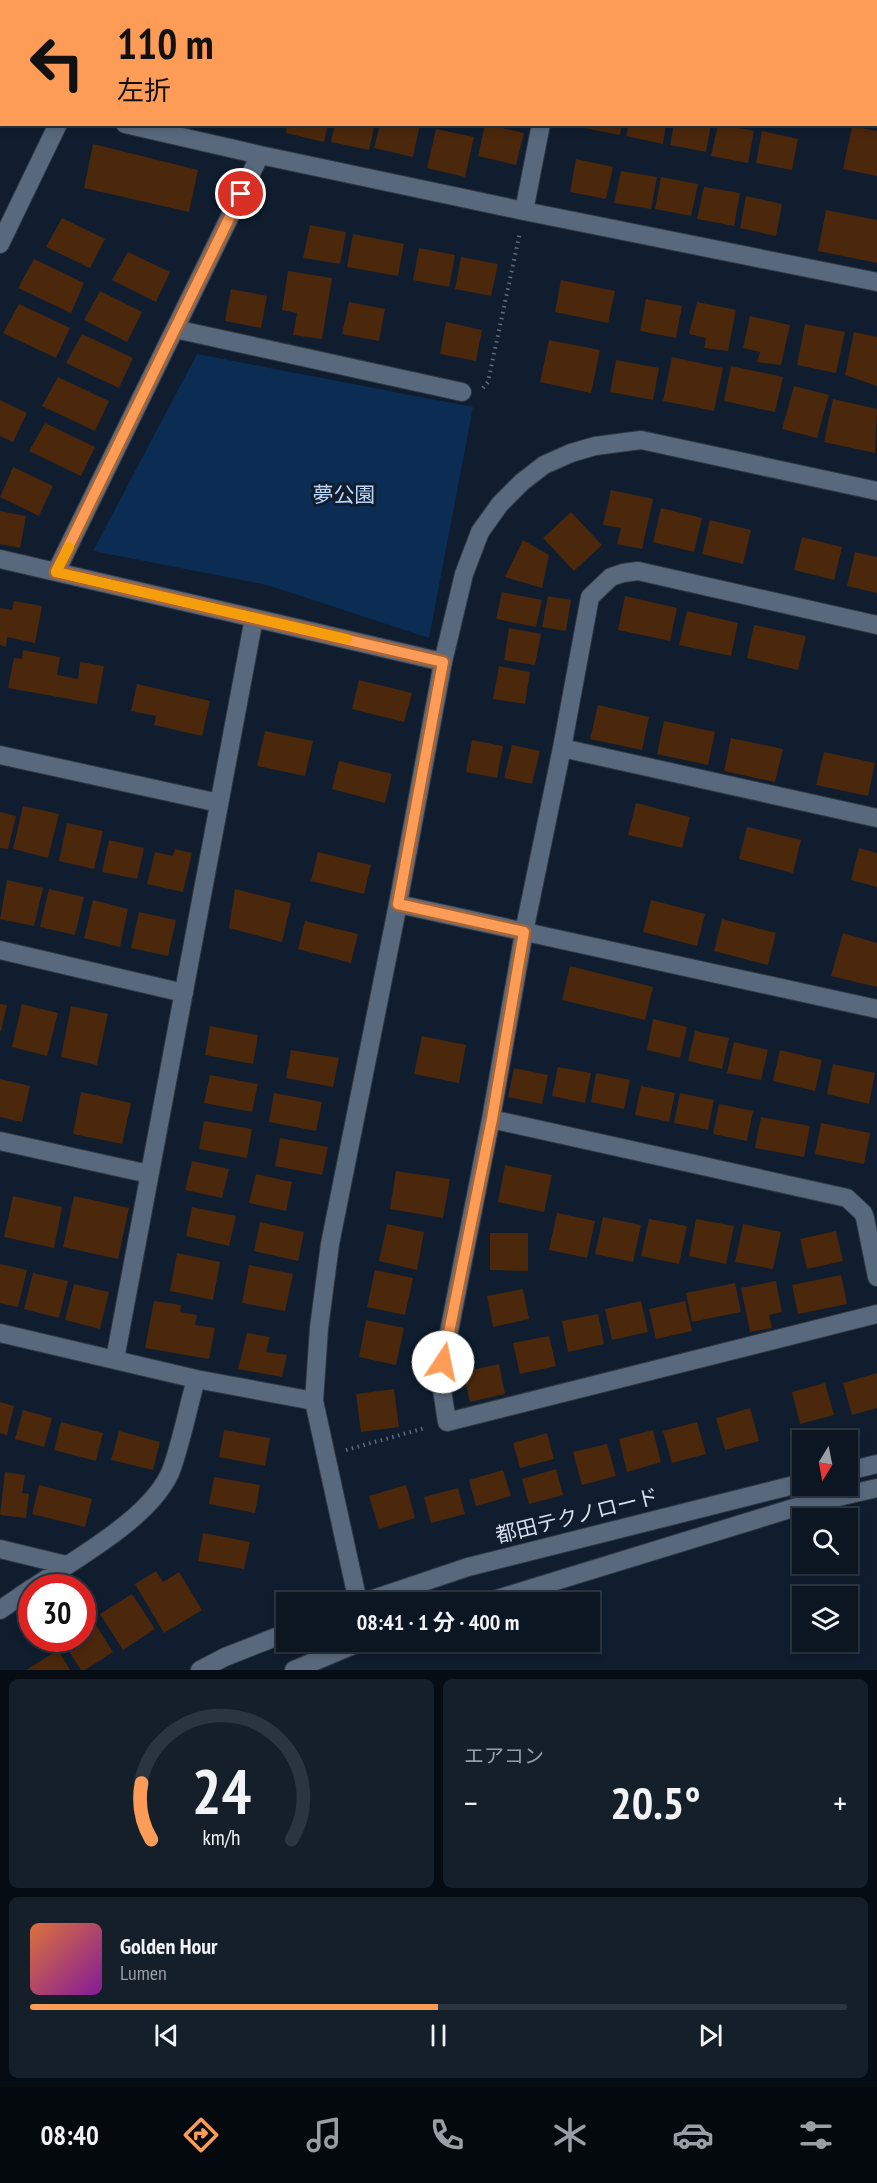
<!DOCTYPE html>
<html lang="ja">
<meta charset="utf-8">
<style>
:root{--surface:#0b1622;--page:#141f2a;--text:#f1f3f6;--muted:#9a9fa5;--line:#2b3540;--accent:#fd9c56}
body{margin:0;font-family:"PT Sans Narrow","Noto Sans JP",sans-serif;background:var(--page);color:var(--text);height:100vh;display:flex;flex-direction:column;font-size:22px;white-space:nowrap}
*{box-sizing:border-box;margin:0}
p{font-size:20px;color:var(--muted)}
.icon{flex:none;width:33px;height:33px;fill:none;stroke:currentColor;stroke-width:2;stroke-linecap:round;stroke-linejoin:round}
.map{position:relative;height:1670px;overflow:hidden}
.details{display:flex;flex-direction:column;gap:9px;padding:9px;background:#060c13;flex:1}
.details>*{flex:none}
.guide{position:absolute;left:0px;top:0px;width:878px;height:126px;box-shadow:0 3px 9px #0003,0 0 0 2px var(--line);background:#fd9c56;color:#111;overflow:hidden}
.needle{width:39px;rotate:190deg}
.buttons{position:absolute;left:792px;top:1430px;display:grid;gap:12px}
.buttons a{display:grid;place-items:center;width:66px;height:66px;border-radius:0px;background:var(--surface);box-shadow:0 3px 9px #0003,0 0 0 2px var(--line);font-size:30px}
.speed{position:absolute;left:18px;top:1574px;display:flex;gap:12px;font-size:30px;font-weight:700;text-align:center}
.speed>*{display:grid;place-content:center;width:78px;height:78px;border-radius:50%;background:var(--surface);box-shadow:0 3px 9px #0003,0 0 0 2px var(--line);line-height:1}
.speed .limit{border:9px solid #d22;background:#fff;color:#111}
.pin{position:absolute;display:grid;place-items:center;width:51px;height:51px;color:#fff;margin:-26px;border:3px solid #fff;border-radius:50%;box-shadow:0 2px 6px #0007}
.me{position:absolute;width:66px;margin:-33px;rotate:11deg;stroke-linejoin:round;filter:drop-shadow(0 0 4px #0008)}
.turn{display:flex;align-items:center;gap:21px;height:126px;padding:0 18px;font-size:27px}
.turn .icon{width:78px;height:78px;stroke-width:2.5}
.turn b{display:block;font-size:42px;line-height:51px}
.big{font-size:45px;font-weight:700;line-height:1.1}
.details .widget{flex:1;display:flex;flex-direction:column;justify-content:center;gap:9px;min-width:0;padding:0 21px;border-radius:9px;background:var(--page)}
.details .dial{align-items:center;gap:0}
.dial svg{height:156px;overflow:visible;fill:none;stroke:var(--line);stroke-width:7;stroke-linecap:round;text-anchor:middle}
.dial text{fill:var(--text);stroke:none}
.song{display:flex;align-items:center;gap:18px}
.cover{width:72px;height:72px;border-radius:9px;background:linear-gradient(135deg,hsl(20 70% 55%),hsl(290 70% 35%))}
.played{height:6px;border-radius:3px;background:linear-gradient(90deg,var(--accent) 50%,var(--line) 50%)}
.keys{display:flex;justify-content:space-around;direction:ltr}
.heat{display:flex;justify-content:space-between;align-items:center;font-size:33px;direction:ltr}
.details .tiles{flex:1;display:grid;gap:9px;grid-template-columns:1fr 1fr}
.widget:last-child{grid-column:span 2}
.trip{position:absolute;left:276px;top:1592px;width:324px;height:60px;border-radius:0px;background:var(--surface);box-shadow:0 3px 9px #0003,0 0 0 2px var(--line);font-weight:700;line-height:60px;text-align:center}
.dock{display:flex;height:96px;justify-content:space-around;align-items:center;background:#04090e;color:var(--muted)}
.dock .icon{width:42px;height:42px}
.dock .current{color:var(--accent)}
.dock b{font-size:27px;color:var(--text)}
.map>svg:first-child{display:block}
.green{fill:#0b2d53}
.building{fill:#4b270c}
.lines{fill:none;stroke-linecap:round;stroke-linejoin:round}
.street-casing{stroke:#2f3744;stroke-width:20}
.secondary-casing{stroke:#2f3744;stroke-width:20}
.path{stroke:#606c7b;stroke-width:4;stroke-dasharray:1.5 4.5;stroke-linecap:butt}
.street{stroke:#59697d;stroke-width:18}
.secondary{stroke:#59697d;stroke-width:18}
.route-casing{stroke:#a46538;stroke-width:15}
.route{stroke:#fd9c56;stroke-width:10}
.slow{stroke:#f59e0b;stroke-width:10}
.labels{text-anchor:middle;stroke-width:6;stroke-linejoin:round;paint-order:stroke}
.park-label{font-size:21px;fill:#bbd6f8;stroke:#0f1d2e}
.street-label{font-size:21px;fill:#d6dfeb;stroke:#0f1d2e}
</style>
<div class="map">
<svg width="877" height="1670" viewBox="0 0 877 1670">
<rect width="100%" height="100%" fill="#0f1d2e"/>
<path class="green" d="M197,354L473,407L429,638L267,585L93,551Z"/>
<path class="building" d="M287,124H328L324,142L286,133Z
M335,124H375L369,150L331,142Z
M380,124H420L413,157L374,148Z
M485,124L524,133L516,165L478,156Z
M584,124H622L620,135L584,128Z
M629,124H666L663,144L626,136Z
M674,124H711L706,152L670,145Z
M718,124L754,131L748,163L711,156Z
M852,126L877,131V176L843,169Z
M436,129L474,137L465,177L427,168Z
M762,131L798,139L792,170L756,163Z
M93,144L198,170L189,212L84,188Z
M576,159L613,167L606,199L570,192Z
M621,171L657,177L651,209L614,203Z
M661,177L698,184L691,216L655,209Z
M704,187L740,193L734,226L697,219Z
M746,196L782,204L776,236L740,228Z
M826,210L877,220V263L818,251Z
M62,218L105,239L90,268L46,247Z
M310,225L346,232L340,264L303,258Z
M353,234L404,244L398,276L347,267Z
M419,248L455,255L449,287L413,280Z
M128,252L170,272L156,302L112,280Z
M461,257L498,264L491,296L455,289Z
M34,259L84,283L71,313L18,288Z
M288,271L332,278L322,339L293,335L297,313L282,310Z
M561,280L615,291L608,323L555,312Z
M231,289L267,296L261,328L225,321Z
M100,291L142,312L127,342L84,320Z
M646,299L682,306L676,338L640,331Z
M349,302L385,309L379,341L342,334Z
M697,302L736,310L728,351L704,348L706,338L689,334Z
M19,304L70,328L56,358L3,333Z
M750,316L790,325L781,365L757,362L760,352L743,348Z
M446,322L482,330L476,361L440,354Z
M805,324L845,332L836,373L797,365Z
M854,332L877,337V386L845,375Z
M82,334L133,358L119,388L66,363Z
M549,340L600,350L591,393L540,382Z
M672,357L723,368L714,411L663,401Z
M616,360L659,368L653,400L610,392Z
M731,366L783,377L775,412L724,401Z
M58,377L109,401L95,431L42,406Z
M794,386L829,395L817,438L782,429Z
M833,399L877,409L875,453L824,442Z
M0,400L27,413L13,442L0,436Z
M45,423L95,447L81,476L29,451Z
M13,467L53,486L39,516L0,497Z
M611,490L653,499L642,549L617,544L621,528L603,525Z
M661,508L702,518L694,552L653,542Z
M0,511L26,516L20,548L0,544Z
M571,512L602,545L574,571L543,538Z
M710,520L751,530L743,564L702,554Z
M802,537L842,547L834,580L794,570Z
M523,540L549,555L542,588L505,577Z
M855,552L877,557V593L847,586Z
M502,592L542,600L536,627L496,619Z
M548,596L571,600L566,631L542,627Z
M625,596L677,608L670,641L618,630Z
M14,601L42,606L35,643L7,637L6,647L0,645V608L12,610Z
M687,611L738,623L731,656L679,645Z
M754,625L806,636L798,670L747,658Z
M509,628L541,634L535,665L504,660Z
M23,650L60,657L57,675L78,679L80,662L104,666L97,704L8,688L14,658L22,659Z
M499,666L530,672L525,704L493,699Z
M359,680L412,693L404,722L352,709Z
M137,684L210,701L202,736L154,725L156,716L131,711Z
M598,705L649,717L642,750L590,739Z
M664,721L715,732L708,765L657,754Z
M265,731L313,741L305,776L257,766Z
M731,738L783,749L775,782L724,771Z
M472,740L503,746L497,778L466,772Z
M512,745L540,751L532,784L504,778Z
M824,752L875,763L868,796L816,785Z
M339,761L392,774L385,803L332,789Z
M636,803L690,817L682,848L628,835Z
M23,806L59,814L48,858L13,849Z
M0,812L16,816L8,849L0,848Z
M67,823L103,831L94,869L59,861Z
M747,827L801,840L793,873L739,859Z
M109,840L144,848L137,879L102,872Z
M859,848L877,853V887L851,880Z
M175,849L192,853L183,892L147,884L155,852L173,856Z
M318,852L371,865L364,894L311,881Z
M7,880L43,888L34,926L0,919Z
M49,889L84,897L75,935L40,927Z
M235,889L291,903L282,942L229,928Z
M93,900L128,909L120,947L84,938Z
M651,900L705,914L697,946L643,932Z
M139,912L176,920L168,956L131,948Z
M722,919L776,933L768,965L714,951Z
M305,921L358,934L351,963L298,949Z
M843,933L877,943V987L831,976Z
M570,966L653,987L645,1020L562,1000Z
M0,1004L7,1005L1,1031H0Z
M22,1004L58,1013L47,1056L12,1047Z
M71,1006L108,1014L97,1065L61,1057Z
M653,1019L687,1027L680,1058L647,1050Z
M210,1026L258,1035L253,1064L205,1055Z
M695,1031L729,1038L722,1069L688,1061Z
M422,1036L466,1045L459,1083L414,1074Z
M734,1042L768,1050L761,1080L727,1073Z
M291,1050L339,1058L333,1087L286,1078Z
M780,1050L822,1060L815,1091L773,1081Z
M833,1064L875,1073L869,1104L827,1094Z
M558,1067L591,1073L585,1103L552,1096Z
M514,1068L548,1075L542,1104L508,1097Z
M596,1073L630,1080L624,1109L591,1102Z
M210,1075L258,1084L252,1112L204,1103Z
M0,1079L30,1086L22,1122L0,1117Z
M641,1086L675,1093L669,1122L635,1115Z
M81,1092L131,1103L122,1144L73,1134Z
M274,1093L322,1102L316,1131L269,1122Z
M680,1093L714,1100L708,1130L674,1123Z
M719,1104L753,1111L747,1141L713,1134Z
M761,1117L810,1126L804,1157L755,1148Z
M204,1121L252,1129L247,1158L199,1149Z
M821,1123L870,1133L864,1164L815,1154Z
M280,1138L328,1147L322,1175L275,1166Z
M192,1161L229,1169L222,1198L185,1190Z
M505,1165L552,1175L544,1212L498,1202Z
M396,1171L450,1179L443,1218L390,1209Z
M256,1174L292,1182L286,1211L249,1203Z
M13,1196L62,1207L54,1248L4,1237Z
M74,1196L129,1208L118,1259L63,1247Z
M192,1207L236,1216L229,1246L186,1236Z
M557,1213L595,1221L587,1258L549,1250Z
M603,1217L641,1225L633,1262L595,1254Z
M649,1219L687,1226L679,1264L641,1256Z
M696,1219L734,1226L726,1264L689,1256Z
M260,1222L304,1232L298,1261L254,1251Z
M387,1224L424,1232L417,1270L379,1261Z
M743,1224L781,1232L773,1269L735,1262Z
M836,1231L843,1261L807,1269L800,1239Z
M490,1233H528V1271L490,1270Z
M177,1253L220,1262L213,1300L170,1291Z
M0,1264L27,1270L18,1307L0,1303Z
M249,1265L293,1274L285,1311L242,1303Z
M375,1270L413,1278L405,1315L367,1307Z
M33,1273L68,1281L59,1318L24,1309Z
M841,1275L847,1304L798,1314L792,1285Z
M776,1281L782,1312L769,1315L772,1328L750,1332L741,1288Z
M735,1283L741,1312L692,1322L686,1293Z
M74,1284L109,1292L100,1329L65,1320Z
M523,1289L529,1319L493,1327L487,1296Z
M154,1301L181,1305L180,1312L197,1315L195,1325L215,1328L209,1359L145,1348Z
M641,1301L648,1332L612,1340L605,1309Z
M685,1301L692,1331L656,1339L649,1309Z
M598,1314L604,1344L568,1352L562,1321Z
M366,1320L404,1328L396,1365L359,1357Z
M247,1333L270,1337L266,1352L287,1355L282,1377L238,1369Z
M549,1336L556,1366L520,1374L513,1343Z
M499,1364L505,1394L470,1402L463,1372Z
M877,1373V1408L852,1415L843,1383Z
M825,1383L834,1415L800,1424L792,1392Z
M394,1389L399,1427L361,1432L356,1394Z
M0,1402L14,1406L7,1435L0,1433Z
M750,1408L759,1441L725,1450L716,1418Z
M23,1410L52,1418L44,1447L15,1439Z
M61,1422L103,1433L96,1461L54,1450Z
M697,1422L706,1454L672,1463L663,1431Z
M224,1430L270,1438L265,1466L219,1457Z
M653,1430L661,1462L627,1472L619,1439Z
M119,1431L160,1442L153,1470L111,1460Z
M547,1433L554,1459L520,1468L513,1443Z
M607,1444L616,1476L582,1485L573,1452Z
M556,1469L563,1495L529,1504L522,1479Z
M503,1470L511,1496L476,1506L469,1480Z
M5,1472L25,1475L22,1493L29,1494L26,1518L0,1515Z
M214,1477L260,1485L255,1513L209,1504Z
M39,1485L92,1499L85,1527L32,1514Z
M406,1485L415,1518L379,1529L369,1496Z
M458,1488L465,1514L431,1523L424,1497Z
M203,1533L250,1542L244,1569L198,1561Z
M156,1571L163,1582L179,1572L202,1610L164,1633L135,1584Z
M132,1594L155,1629L123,1650L100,1614Z
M94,1622L113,1652L85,1670H81L63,1642L69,1638H82V1629Z
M58,1650L70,1670H26Z"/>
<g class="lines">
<defs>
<path id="street" d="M432,0L439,2
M836,2V0
M876,98L877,99
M125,124L260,155
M524,211L877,282
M175,329L462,392
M0,559L443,662
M56,572L260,155L524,211L541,124
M877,625L638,571L623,573L611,577L590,597L562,748L524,932L491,1119L443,1362L442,1390L447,1422L877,1314
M562,748L877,818
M0,755L219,803
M398,904L877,1009
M0,950L184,993
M491,1119L847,1198L863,1213L865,1218L877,1277
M0,1141L149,1174
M0,1333L196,1379L314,1401
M115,1359L254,618
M0,1549L66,1565
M34,1587C75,1559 155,1516 172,1468C182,1439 188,1408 196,1379
M0,1610L32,1588"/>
<path id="secondary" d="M121,2L122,0
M0,244L58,124
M848,1471L877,1464
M358,1602L314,1401L319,1328L330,1244L398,904L443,662L464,574L480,532L500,504L522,482L544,465L571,453L595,446L641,440L877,491
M364,1602L468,1567L802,1483
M487,1602L803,1505L877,1488
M200,1670L225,1657L286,1633
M294,1670L363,1641"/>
</defs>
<use href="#street" class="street-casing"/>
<use href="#secondary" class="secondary-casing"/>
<path class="path" d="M483,388L488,382L520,232
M346,1450L425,1428"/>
<use href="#street" class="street"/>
<use href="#secondary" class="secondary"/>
</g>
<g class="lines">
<defs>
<path id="route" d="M241,194L56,572L443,662L398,904L524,932L492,1119L443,1362"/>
</defs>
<use href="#route" class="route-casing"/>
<use href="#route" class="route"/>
<path class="slow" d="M69,547L56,572L347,639"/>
</g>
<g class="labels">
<g class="park-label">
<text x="344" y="502">夢公園</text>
</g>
<g class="street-label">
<text transform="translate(577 1516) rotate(-14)" y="7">都田テクノロード</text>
</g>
</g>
</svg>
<div class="buttons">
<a><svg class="needle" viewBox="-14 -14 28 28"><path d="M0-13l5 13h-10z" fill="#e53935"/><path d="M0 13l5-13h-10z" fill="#9a9fa5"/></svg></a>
<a><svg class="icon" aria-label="search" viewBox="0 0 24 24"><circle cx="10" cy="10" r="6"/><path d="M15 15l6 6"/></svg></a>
<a><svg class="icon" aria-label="layers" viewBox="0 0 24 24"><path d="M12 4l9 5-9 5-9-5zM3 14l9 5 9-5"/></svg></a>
</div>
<div class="speed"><div class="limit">30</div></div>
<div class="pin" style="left:241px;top:194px;background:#d93025"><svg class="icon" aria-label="arrive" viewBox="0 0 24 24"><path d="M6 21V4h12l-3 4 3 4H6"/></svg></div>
<svg class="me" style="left:443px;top:1362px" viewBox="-20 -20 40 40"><circle r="19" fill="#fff"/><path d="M0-13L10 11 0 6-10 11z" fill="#fd9c56"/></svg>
<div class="trip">08:41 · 1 分 · 400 m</div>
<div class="guide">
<div class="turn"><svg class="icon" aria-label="left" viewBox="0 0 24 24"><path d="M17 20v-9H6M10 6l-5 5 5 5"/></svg><div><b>110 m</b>左折</div></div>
</div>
</div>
<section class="details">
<div class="tiles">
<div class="widget dial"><svg viewBox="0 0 100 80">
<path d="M14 69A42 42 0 1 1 86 69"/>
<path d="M14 69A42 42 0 0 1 9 40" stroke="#fd9c56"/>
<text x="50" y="56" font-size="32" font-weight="700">24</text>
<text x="50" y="72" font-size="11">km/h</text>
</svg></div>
<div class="widget"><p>エアコン</p>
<div class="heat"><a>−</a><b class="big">20.5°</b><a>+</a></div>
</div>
<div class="widget">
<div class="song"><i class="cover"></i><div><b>Golden Hour</b><p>Lumen</p></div></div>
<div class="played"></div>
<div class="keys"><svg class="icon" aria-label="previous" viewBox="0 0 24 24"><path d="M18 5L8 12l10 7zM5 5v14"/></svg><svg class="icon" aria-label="pause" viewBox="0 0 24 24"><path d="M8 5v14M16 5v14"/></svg><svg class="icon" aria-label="next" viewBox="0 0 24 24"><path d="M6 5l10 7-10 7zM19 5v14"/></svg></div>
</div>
</div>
</section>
<nav class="dock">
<b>08:40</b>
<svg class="icon current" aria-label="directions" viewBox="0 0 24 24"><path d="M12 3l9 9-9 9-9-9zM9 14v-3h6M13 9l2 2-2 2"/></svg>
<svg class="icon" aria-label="music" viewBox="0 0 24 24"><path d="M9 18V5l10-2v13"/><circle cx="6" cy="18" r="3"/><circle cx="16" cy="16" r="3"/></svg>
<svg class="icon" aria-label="phone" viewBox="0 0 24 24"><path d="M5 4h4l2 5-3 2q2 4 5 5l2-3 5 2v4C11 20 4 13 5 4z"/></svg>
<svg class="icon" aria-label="climate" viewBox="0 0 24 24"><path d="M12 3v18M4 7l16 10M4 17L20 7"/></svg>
<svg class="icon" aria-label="car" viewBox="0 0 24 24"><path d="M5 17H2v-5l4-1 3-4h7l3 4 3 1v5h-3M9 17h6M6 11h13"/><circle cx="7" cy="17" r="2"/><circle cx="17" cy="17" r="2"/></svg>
<svg class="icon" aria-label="filters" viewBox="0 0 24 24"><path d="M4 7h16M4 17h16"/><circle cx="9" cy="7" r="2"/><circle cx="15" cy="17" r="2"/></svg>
</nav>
